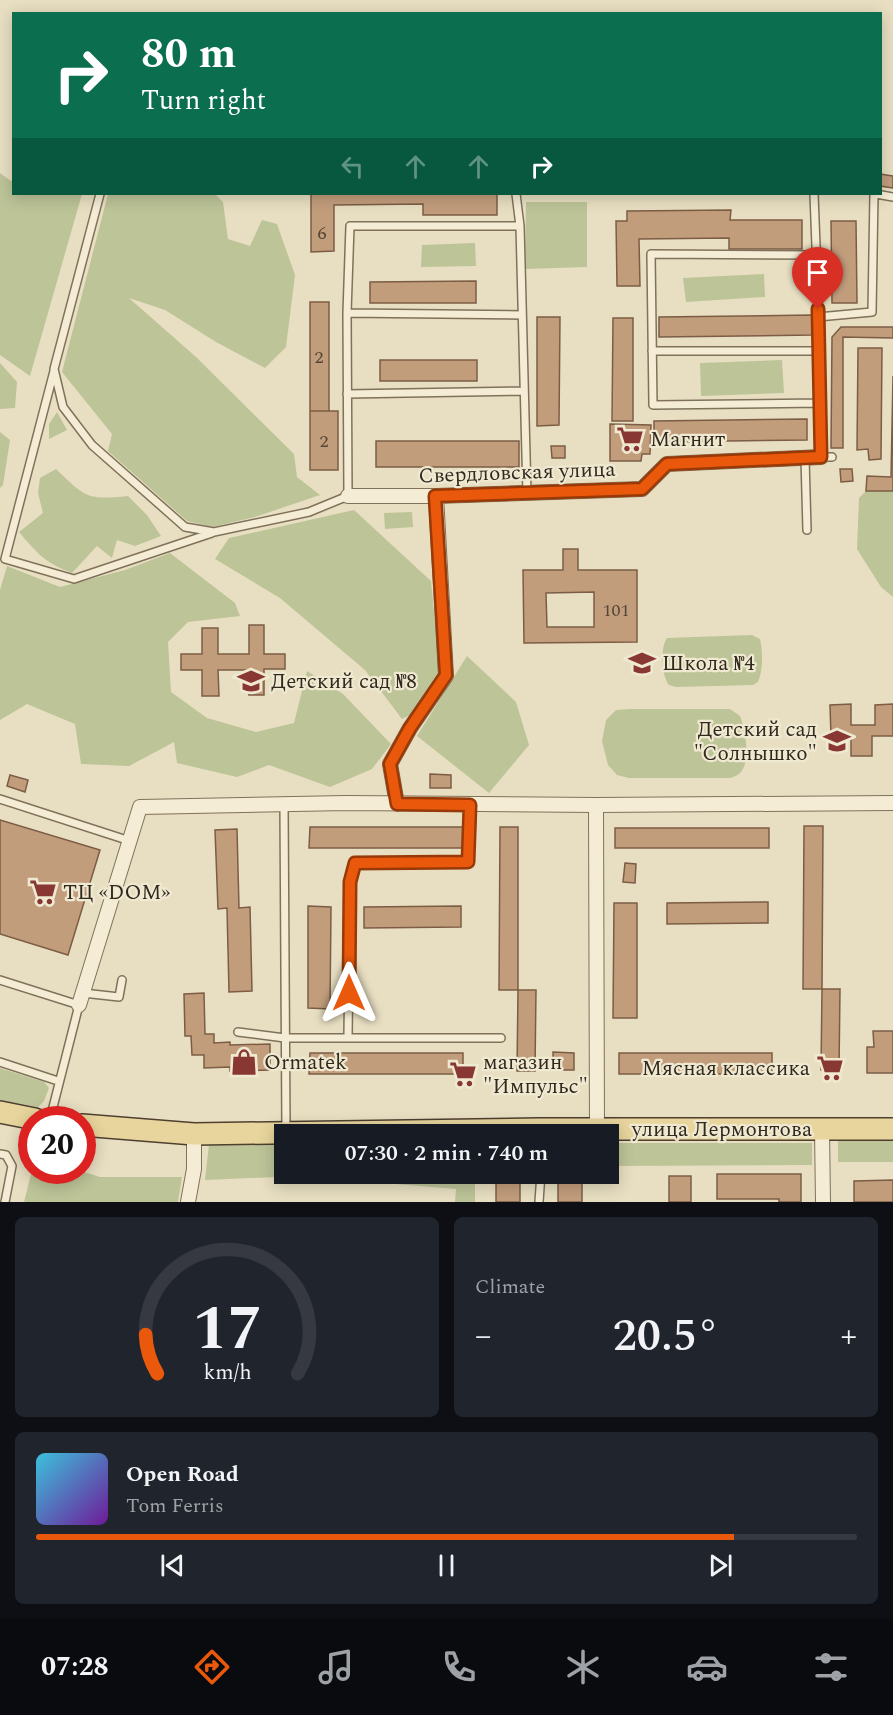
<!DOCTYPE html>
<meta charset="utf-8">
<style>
:root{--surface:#171b24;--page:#20242c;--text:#f1f3f6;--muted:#9ea1a6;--line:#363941;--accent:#ea580c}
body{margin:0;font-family:Spectral,serif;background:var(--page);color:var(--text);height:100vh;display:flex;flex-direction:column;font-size:22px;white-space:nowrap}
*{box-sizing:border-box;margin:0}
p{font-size:20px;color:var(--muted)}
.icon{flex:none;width:33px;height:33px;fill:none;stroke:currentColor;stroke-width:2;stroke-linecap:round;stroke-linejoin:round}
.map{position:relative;height:1202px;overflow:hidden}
.sheet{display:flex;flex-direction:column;gap:15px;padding:15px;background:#0d0f14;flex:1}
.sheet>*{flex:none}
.guide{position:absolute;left:12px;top:12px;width:870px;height:183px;border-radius:0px;box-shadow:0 3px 15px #0003;background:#0b6e4f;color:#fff;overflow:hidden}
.speed{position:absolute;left:18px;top:1106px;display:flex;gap:12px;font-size:30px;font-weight:700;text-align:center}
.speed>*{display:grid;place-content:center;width:78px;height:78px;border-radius:50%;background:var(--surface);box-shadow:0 3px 15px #0003;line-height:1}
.speed .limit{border:9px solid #d22;background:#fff;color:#111}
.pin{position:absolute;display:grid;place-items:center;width:51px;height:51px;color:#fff;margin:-62px -26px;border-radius:50% 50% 50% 0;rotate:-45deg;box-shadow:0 0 6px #0007}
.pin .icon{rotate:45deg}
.me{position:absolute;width:66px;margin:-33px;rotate:0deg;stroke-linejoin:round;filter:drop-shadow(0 0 4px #0008)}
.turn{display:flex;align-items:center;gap:21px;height:126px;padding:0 30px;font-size:27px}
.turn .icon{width:78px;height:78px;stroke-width:2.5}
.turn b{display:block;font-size:42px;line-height:51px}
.lanes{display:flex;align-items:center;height:57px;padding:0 30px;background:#0003;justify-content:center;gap:30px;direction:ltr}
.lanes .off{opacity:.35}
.big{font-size:45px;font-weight:600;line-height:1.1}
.sheet .widget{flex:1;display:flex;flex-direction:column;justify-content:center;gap:9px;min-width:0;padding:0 21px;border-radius:9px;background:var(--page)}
.sheet .dial{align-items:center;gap:0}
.dial svg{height:156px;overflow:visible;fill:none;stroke:var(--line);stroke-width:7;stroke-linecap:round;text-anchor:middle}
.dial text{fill:var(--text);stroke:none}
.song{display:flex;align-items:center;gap:18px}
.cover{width:72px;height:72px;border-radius:9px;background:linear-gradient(135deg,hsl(190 70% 55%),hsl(280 70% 35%))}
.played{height:6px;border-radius:3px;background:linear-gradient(90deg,var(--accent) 85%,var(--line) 85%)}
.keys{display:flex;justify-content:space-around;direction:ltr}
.heat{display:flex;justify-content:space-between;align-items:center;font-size:33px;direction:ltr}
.sheet .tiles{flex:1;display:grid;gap:15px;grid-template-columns:1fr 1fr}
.widget:last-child{grid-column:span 2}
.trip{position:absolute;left:274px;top:1124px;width:345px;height:60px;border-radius:0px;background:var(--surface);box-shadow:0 3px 15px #0003;font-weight:600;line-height:60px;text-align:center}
.tab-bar{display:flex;height:96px;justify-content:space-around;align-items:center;background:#090b0e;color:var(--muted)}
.tab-bar .icon{width:42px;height:42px}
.tab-bar .on{color:var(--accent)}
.tab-bar b{font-size:27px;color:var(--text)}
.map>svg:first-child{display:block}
.green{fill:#bdc498}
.building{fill:#c29d7c;stroke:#7c5d44;stroke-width:1.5;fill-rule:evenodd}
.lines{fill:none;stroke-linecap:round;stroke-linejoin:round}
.service-casing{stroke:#80715b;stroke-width:10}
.minor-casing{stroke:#80715b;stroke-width:16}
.primary-casing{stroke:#4e3f2f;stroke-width:24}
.service{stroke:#f4ecd4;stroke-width:7}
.minor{stroke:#f4ecd4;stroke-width:14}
.primary{stroke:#e8d59d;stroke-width:21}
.route-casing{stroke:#983908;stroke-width:15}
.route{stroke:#ea580c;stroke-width:10}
.labels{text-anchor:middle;stroke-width:4.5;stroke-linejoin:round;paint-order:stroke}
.number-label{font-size:18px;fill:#554536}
.poi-label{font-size:21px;fill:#31281e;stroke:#f0e9d1;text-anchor:start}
.street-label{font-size:21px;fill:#31281e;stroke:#f0e9d1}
</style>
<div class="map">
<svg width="893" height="1202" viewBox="0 0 893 1202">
<rect width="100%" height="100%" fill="#e8dfc2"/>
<path class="green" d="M0,173L11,181L13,180L14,194H82L30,376L0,355Z
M108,194H215L223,202L228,239L250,246L262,220L277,224L295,275L286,347L265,368L216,342L165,310L129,298L196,357L294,454L297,477L320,495L255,517L212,527L187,521L108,451L112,434L62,372Z
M526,202H587V267L525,269Z
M475,243L476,266L421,267L422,245Z
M764,274L765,297L686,302L683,278Z
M782,360L784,393L701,396L700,363Z
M0,363L17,382L15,408L0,409Z
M57,412L67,430L49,439V424Z
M0,432L10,440L3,485L0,488Z
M56,469C86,498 87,500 128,496L147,515L161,536L135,546L117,540L112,558L97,546L72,573C45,563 37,553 19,532L43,513L38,493L40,478Z
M866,491H893V597L881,587L857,549L859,498Z
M354,510L431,581L440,673L412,714L402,719L365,670L280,598L215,559L229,538Z
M412,512L413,527L385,529L384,513Z
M170,553L235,603L240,616L188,622L168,642L171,692L207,718L256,732L294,723L307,671L343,694L391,744L372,769L330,787L269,765L237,777L177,763L174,742L129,766L81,764L75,724L27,704L0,720V590L7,566L60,587L125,570Z
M752,635L760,639C763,652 763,670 758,682L753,685L676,687L669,685C661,675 660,648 667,638Z
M467,656L516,702L529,745L489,793L417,736Z
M630,709H730L740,716C745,729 752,763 739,774C738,775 731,778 730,778H629L617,775L608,765L602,741L606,720L616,710Z
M0,1068L44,1082L49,1088L44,1101L38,1107L0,1100Z
M838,1141H893V1162H838Z
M609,1143H812V1165L609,1166Z
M209,1144L285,1145V1173H475V1202H455L456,1189L299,1176L205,1180Z
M32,1170H78L100,1177H182L178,1202H24Z"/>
<path class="building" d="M880,174L893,176V188L880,186Z
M311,194H497V215H423V204L334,205V251L311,252Z
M731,210L730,220H802V249H729V238L639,239L640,286H617L616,221H627V211Z
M831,221H856L857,303H832Z
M476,281V303H370V282Z
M310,302H329V411H310Z
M812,315L813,335L659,337V317Z
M537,317H560L559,425L537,426Z
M613,318H633V421H612Z
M841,327H893V338L843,337V448H831L832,337Z
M858,348H882L881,459L869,460L868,449L857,450Z
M380,360H477V381H380Z
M893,376V491H866L867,476L891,477Z
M310,411H338V470H310Z
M807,419V440L654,442V421Z
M610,424L651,425L650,454H642L641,461H610Z
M376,441H519V467H376Z
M551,446H565V458H552Z
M840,469H852L853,481L841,482Z
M563,549H578V570H637V642L524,643L523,570H563ZM594,592V627H547L546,593Z
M249,625H264V654H285V669H264V695H249V670H218L219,696H202V670H181V654H202V628H218V654H249Z
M851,704V725H875V705L893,704V736H872V756H851V737H831L830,705Z
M430,774L451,775V788H430Z
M10,775L28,780L25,792L7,786Z
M0,820L100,850L68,955L0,934Z
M804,826H823L822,989H803Z
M310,827H463V848H309Z
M500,827H518V990H499Z
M615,828H769V848H615Z
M237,829L239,908L250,907L252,991L229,992L227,908L218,909L215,830Z
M625,863L636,864L635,883L623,882Z
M768,902V923L667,924V903Z
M614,903H637V1018H613Z
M308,906L331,907L330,1009L308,1008Z
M461,906V927L364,928V907Z
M822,989H840L839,1070H821Z
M518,990H536L535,1071H517Z
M204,993L205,1034H214V1043L230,1042V1045L270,1044V1070L230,1071V1067L204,1068V1055H192L191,1036H185L184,994Z
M873,1031H893V1073H867V1047H874Z
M553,1052L574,1053V1070H553Z
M310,1053H463V1074H309Z
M619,1053H772V1074H619Z
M717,1174H801V1202H779V1199H717Z
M582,1175V1202H558V1176Z
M496,1176H520V1202H496Z
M669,1176H691V1202H669Z
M893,1180V1202H854V1181Z"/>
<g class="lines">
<defs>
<path id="service" d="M100,194L54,369L63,407L92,445L185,527L214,532L309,512L348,496L347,313L350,226H520
M516,194L520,226L527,493
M814,194L820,351L821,457H832
M876,194L893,197
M815,255L651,254L653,405L821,403
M347,313L522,315
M818,317L872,312L874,194
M652,351H820
M54,371L5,559L74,579L212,533
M347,394L524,391
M805,458L807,530
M0,799L130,841
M284,805L286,1130
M0,980L79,1005L50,1119
M83,993L119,997L122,980
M238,1032L285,1038H501
M348,1037L350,882L355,863L468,862L470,805
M0,1062L58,1081
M0,1154L6,1155L12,1166L5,1202
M539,1202L541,1173"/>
<path id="minor" d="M348,496H436L642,489L667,464L821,457
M397,804L390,764L410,728L446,676L436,496
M596,805L597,1130
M79,1005L140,807L346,803L596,805L893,803
M822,1129L823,1202
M188,1202L194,1169V1134"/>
<path id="primary" d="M0,1112L35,1119
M82,1125L194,1134L539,1129H893"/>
</defs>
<use href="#service" class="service-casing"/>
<use href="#minor" class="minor-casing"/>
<use href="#primary" class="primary-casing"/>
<use href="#service" class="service"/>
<use href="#minor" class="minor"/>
<use href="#primary" class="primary"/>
</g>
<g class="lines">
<defs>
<path id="route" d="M349,993L350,882L355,863L468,862L470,805L397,804L390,764L410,728L446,675L435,496L642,489L667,464L821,457L818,309"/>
</defs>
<use href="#route" class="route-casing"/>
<use href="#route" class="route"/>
</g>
<defs>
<symbol id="supermarket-bare" viewBox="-9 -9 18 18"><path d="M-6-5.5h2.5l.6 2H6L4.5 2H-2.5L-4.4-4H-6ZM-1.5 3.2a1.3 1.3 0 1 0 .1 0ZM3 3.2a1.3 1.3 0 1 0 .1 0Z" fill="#883732" stroke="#f0e9d1" stroke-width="2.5" paint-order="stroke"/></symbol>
<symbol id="school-bare" viewBox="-9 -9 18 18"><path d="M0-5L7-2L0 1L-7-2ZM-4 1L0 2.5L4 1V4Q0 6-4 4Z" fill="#883732" stroke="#f0e9d1" stroke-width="2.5" paint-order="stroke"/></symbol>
<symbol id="shop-bare" viewBox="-9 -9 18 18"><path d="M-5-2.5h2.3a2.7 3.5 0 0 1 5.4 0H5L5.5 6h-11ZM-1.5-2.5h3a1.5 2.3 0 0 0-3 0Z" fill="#883732" stroke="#f0e9d1" stroke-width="2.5" paint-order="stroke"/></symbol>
</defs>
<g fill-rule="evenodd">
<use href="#supermarket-bare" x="611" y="420" width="38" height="38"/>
<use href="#school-bare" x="623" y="644" width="38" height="38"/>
<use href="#school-bare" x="232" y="662" width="38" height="38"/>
<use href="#school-bare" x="818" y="722" width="38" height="38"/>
<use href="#supermarket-bare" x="24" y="873" width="38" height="38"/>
<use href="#shop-bare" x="225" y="1043" width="38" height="38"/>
<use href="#supermarket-bare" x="811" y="1049" width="38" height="38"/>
<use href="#supermarket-bare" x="444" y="1055" width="38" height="38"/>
</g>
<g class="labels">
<g class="number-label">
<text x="322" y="239">6</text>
<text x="319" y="363">2</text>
<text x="324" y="447">2</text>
<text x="616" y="616">101</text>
</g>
<g class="poi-label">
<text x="650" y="446">Магнит</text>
<text x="662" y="670">Школа №4</text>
<text x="271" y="688">Детский сад №8</text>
<text x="817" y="736" text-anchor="end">Детский сад<tspan x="817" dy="24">"Солнышко"</tspan></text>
<text x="63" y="899">ТЦ «DOM»</text>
<text x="264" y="1069">Ormatek</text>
<text x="483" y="1069">магазин<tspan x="483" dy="24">"Импульс"</tspan></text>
<text x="810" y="1075" text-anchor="end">Мясная классика</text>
</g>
<g class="street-label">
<text transform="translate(517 472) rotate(-2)" y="7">Свердловская улица</text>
<text x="722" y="1136">улица Лермонтова</text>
</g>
</g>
</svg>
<div class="speed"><div class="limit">20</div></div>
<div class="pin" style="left:818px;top:309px;background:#d93025"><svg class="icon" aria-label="arrive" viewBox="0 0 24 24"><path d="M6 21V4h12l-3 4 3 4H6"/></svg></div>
<svg class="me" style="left:349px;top:993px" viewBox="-20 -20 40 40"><path d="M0-17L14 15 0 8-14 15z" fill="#ea580c" stroke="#fff" stroke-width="4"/></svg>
<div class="trip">07:30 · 2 min · 740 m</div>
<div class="guide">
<div class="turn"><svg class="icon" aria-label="right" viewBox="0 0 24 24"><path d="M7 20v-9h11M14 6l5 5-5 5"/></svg><div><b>80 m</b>Turn right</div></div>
<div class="lanes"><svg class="icon off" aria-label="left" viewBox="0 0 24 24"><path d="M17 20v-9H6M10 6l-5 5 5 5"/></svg><svg class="icon off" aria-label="ahead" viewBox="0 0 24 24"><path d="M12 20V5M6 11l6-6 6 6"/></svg><svg class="icon off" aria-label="ahead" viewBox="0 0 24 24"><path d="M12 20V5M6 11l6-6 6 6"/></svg><svg class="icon" aria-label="right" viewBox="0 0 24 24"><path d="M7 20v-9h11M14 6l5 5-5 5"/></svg></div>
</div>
</div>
<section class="sheet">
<div class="tiles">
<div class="widget dial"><svg viewBox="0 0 100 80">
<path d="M14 69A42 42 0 1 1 86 69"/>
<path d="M14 69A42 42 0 0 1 8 49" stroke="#ea580c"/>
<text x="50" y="56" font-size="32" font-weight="700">17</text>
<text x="50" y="72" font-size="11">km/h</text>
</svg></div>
<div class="widget"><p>Climate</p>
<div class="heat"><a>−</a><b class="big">20.5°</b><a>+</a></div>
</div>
<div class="widget">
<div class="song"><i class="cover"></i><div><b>Open Road</b><p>Tom Ferris</p></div></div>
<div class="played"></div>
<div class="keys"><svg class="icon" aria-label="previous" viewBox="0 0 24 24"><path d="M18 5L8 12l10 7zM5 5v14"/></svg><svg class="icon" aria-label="pause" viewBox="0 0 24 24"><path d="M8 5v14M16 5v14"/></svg><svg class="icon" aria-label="next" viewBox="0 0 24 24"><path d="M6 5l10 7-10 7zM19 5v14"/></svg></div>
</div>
</div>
</section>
<nav class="tab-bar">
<b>07:28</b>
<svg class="icon on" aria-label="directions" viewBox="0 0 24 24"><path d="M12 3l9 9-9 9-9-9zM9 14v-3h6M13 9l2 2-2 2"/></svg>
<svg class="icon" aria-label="music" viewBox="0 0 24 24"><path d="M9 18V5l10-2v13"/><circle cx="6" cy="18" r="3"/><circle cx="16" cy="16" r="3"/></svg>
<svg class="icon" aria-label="phone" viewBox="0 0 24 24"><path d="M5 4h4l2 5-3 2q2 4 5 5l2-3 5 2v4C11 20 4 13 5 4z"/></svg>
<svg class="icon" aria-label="climate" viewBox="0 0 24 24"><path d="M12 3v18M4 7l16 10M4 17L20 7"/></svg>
<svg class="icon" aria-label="car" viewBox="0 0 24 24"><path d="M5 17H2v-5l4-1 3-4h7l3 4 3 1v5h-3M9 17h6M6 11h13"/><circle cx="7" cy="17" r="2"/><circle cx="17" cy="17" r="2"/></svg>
<svg class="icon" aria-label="filters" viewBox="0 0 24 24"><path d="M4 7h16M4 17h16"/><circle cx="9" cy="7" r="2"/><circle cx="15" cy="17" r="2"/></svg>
</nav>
